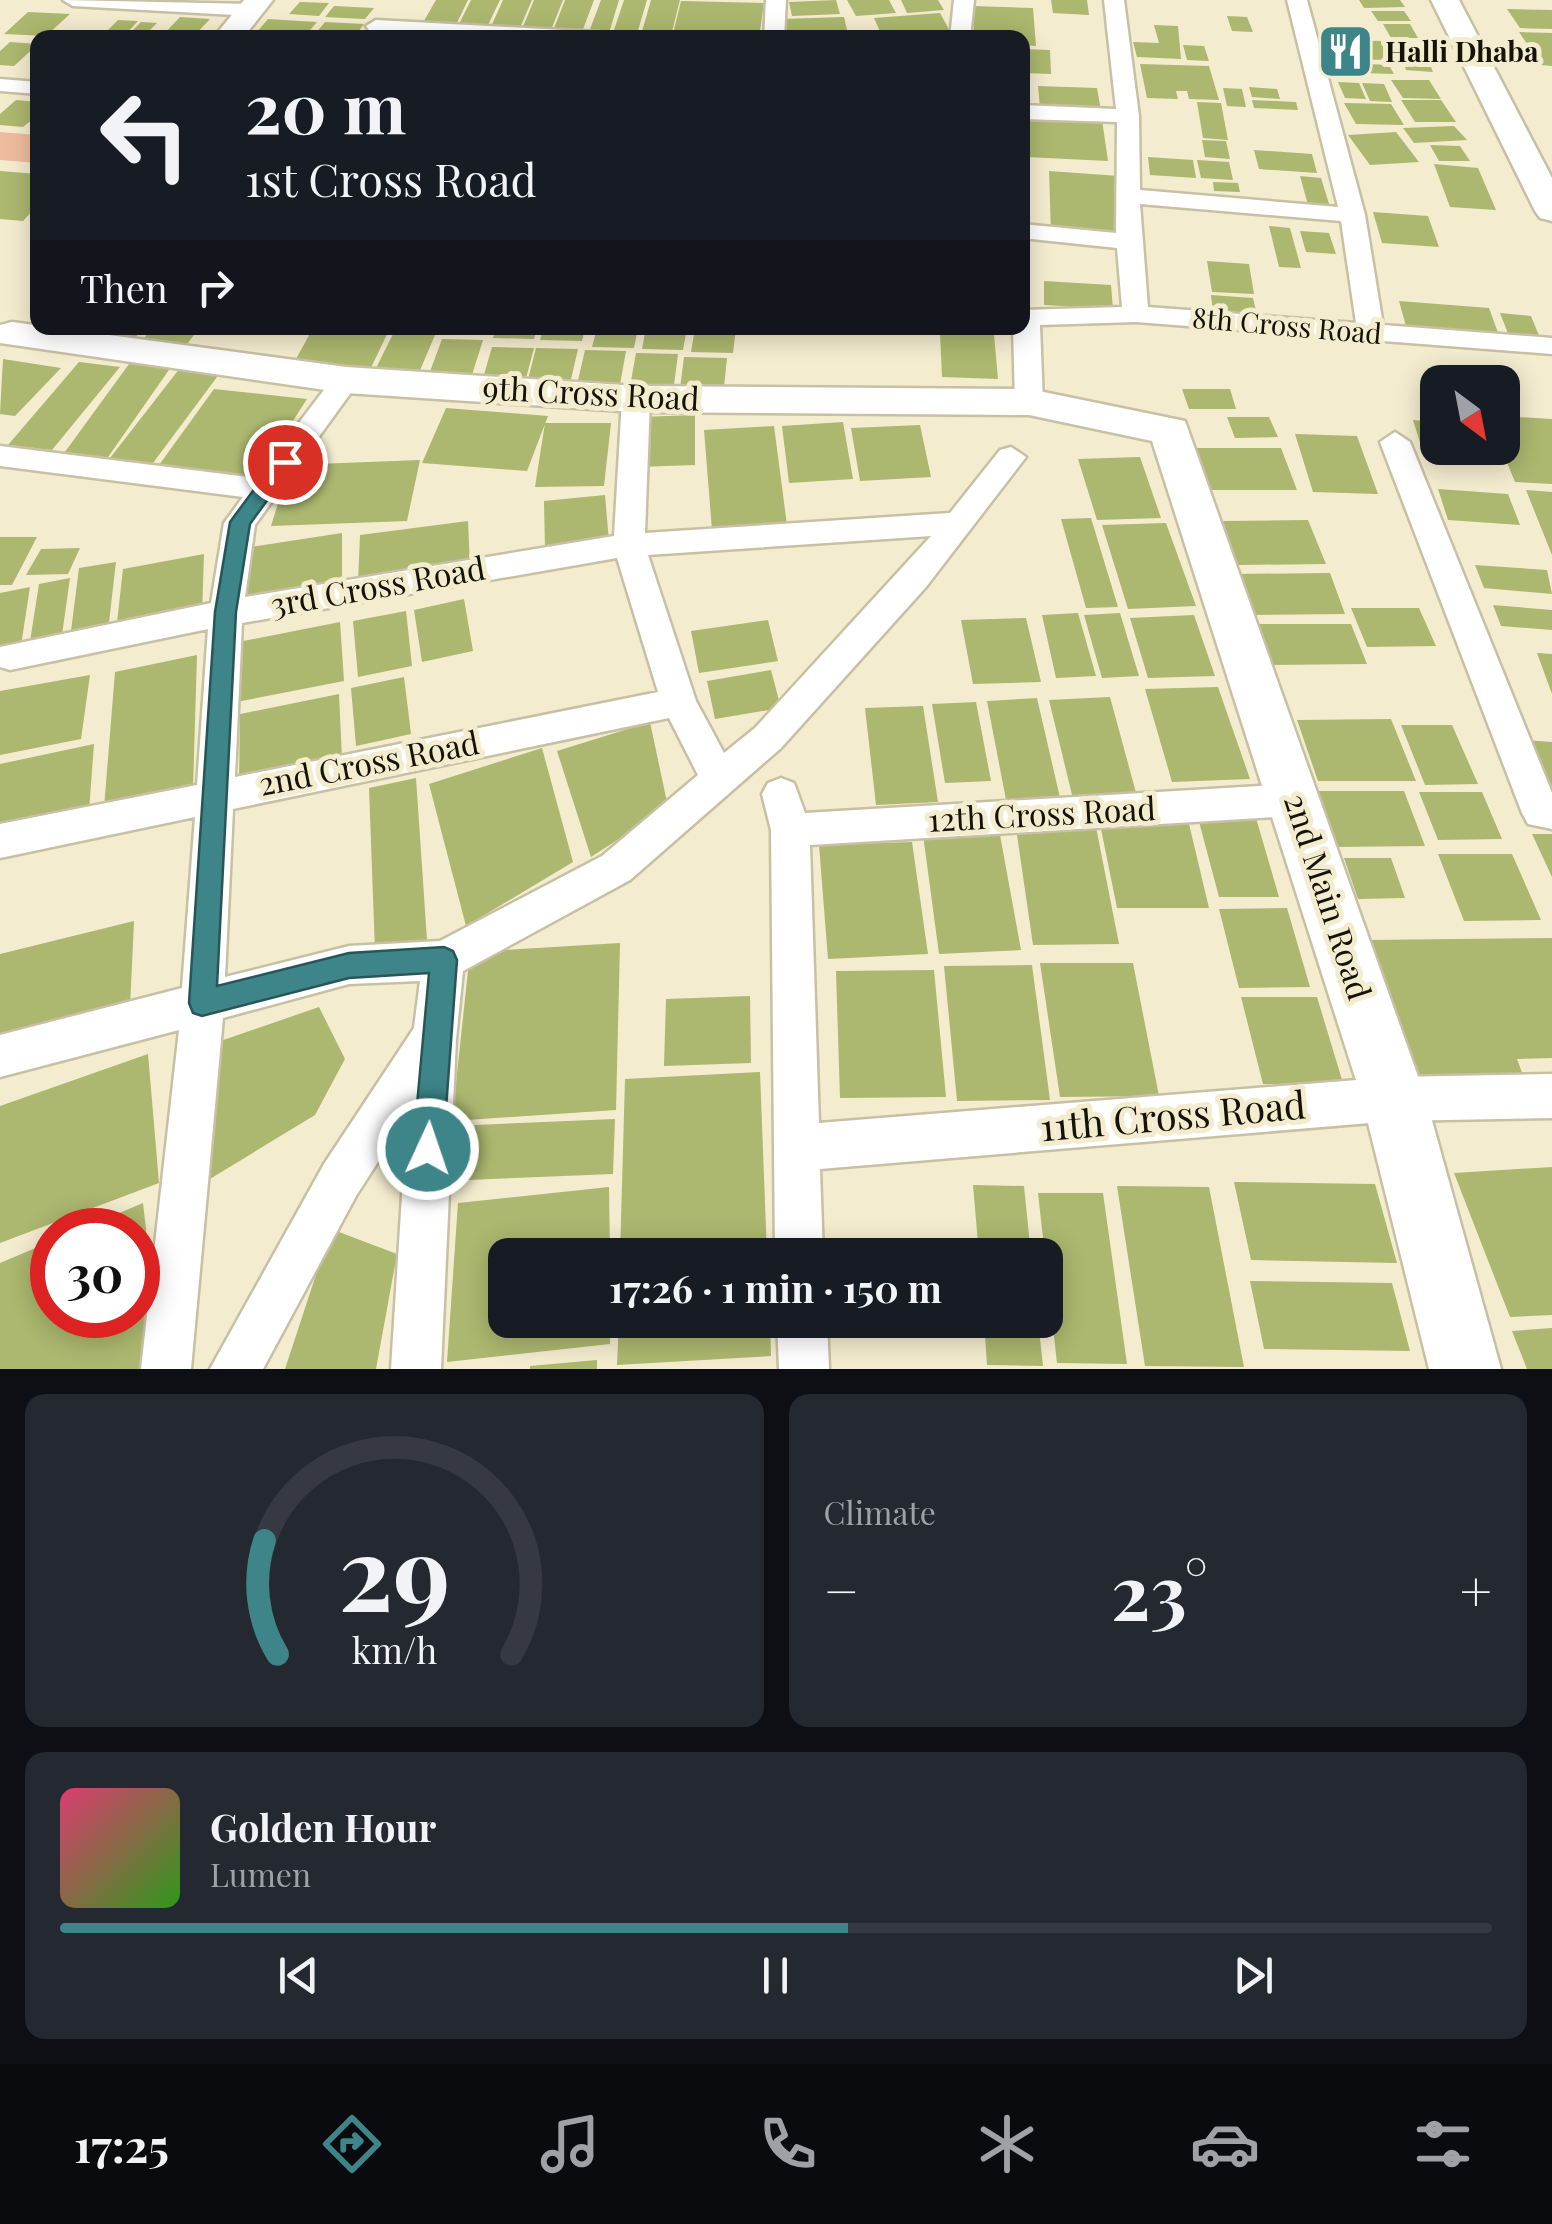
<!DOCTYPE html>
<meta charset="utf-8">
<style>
:root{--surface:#171b24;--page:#242831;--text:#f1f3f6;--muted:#9ea1a6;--line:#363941;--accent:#3d8588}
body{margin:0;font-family:"Playfair Display",serif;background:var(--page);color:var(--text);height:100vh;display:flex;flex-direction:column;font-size:38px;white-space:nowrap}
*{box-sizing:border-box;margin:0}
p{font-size:32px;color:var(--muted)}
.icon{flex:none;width:55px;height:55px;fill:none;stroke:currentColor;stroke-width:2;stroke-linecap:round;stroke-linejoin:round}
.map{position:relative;height:1369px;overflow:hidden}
.panel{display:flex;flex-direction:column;gap:25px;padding:25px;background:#0d0f14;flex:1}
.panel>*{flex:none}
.top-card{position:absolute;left:30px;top:30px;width:1000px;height:305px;border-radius:20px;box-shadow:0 5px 25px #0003;background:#171b24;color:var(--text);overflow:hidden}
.needle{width:65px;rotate:148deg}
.controls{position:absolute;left:1420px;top:365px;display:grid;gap:20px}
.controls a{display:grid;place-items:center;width:100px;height:100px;border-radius:20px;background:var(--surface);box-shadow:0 5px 25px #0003;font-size:50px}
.speed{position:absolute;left:30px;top:1208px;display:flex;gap:20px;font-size:50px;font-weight:700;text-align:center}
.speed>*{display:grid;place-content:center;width:130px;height:130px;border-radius:50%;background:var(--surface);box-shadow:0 5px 25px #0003;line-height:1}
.speed .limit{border:15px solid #d22;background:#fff;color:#111}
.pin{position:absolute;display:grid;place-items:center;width:85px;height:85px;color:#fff;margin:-42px;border:5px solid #fff;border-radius:50%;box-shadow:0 2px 10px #0007}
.me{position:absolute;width:110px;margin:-55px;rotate:3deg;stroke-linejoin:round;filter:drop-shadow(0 0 8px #0008)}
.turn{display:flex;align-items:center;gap:35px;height:210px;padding:0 50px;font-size:45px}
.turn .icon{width:130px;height:130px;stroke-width:2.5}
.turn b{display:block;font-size:70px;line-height:85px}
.then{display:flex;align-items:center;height:95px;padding:0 50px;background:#0003;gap:20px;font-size:38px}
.big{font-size:75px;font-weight:700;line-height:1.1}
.panel .tile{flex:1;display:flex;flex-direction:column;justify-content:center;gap:15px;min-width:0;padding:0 35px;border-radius:20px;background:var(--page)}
.panel .dial{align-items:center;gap:0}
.dial svg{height:260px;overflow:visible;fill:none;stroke:var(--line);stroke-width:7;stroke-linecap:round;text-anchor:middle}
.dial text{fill:var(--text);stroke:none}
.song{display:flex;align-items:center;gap:30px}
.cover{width:120px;height:120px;border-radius:15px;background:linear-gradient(135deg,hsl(340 70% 55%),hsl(110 70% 35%))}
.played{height:10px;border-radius:5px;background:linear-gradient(90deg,var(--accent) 55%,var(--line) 55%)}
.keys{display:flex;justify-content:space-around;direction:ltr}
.heat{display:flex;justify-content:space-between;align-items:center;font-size:55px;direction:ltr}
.panel .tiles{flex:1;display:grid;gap:25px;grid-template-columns:1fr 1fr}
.tile:last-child{grid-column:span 2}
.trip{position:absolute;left:488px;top:1238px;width:575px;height:100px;border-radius:20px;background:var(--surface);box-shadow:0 5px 25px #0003;font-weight:700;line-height:100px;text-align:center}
.dock{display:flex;height:160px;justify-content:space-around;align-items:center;background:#090b0e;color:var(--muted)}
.dock .icon{width:70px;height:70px}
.dock .current{color:var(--accent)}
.dock b{font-size:45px;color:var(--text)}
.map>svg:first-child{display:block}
.green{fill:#eebc9d}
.building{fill:#acb76f}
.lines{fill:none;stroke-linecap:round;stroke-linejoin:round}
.street-casing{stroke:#c7c0a4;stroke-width:5}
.secondary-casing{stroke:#c7c0a4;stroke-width:5}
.street{fill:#fff;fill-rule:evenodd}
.secondary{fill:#fff;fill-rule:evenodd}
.route{fill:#3d8588;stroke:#285658;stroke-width:2.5}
.labels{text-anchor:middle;stroke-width:10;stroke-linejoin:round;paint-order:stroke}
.far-poi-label{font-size:28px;font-weight:bold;fill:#151308;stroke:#f4eccf;text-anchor:start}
.far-street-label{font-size:28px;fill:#151308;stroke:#f4eccf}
.street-label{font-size:32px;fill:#151308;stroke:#f4eccf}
.near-street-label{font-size:38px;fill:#151308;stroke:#f4eccf}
</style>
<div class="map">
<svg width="1552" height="1369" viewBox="0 0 1552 1369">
<rect width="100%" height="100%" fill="#f4eccf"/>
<path class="green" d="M0,132L37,135V163L0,160Z"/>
<path class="building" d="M436,0H468L455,27L421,26Z
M471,0H500L487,27L458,26Z
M503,0H532L519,30L490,29Z
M534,0H563L551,30L522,29Z
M565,0H594L582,32L553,31Z
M601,0H619L609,33L589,32Z
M624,0H647L637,34L613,33Z
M651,0H680L671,36L641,35Z
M836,0L840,14L792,16L789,2Z
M847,0H889L896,13L856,16Z
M901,0H938L944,10L907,13Z
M1051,0H1087L1089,15L1053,13Z
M1359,0H1400L1405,7L1364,8Z
M681,1L764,3L759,38H672Z
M300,2L329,3L319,16L289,14Z
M334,6L374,8L365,19L325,17Z
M973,6L1033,8L1036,46L1022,45V38H974Z
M1507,9L1552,10V29L1520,28Z
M1371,11H1404L1411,21H1378Z
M28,12L70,14L46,36L4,34Z
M940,13L952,35L883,38L874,18Z
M1227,16L1247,17L1253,32L1232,31Z
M180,17L210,19L192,38H160Z
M844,17L849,38H784L782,19Z
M268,19L317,22L305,36L256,33Z
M118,20L138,21L122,38H100Z
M141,22L157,23L142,38H125Z
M325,22L364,24L355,36L315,34Z
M1383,24H1410L1418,38H1391Z
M1154,25L1178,26L1181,59L1137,57L1133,42L1159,43Z
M1519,32L1552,33V66L1541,65Z
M1315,40L1385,41L1396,60L1325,59Z
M10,42L38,44L14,66L0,65V51Z
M1183,45L1204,46L1209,61L1187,60Z
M1022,49L1050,50L1051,74L1022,73Z
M1401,55L1427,57L1433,72L1406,70Z
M1326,62L1389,65L1394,74L1331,72Z
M1140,64L1209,66L1219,100L1189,99L1187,91H1176L1178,99L1147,98Z
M1391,80H1429L1441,99L1403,98Z
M1338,82L1359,83L1366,99L1345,98Z
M1362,83L1384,84L1392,102L1370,101Z
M1038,86L1097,88L1101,111L1040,108Z
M1249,87L1277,89L1280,99L1252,97Z
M1223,88L1242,89L1246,107L1227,106Z
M16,100L38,102V115L23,127L0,125V114Z
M1252,100L1296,102L1298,110L1254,108Z
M1401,100H1441L1456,122H1415Z
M1197,102L1221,103L1228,140L1203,138Z
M1344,103L1391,104L1404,125L1356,124Z
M1024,116L1102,120L1108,161L1025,157Z
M1454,126L1467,140L1414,143L1403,128Z
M1396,132L1419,162L1370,165L1348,135Z
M1202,140L1226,141L1230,159L1205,157Z
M1430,145L1460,146L1470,161H1439Z
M1254,150L1312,154L1317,173L1259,169Z
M1148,157L1193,160L1196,178L1150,175Z
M1197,160L1229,162L1233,180L1201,178Z
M1434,164L1478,168L1496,210L1450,207Z
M0,171L38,174V205L23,221L0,219Z
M1049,171L1119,176L1124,237L1051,232Z
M1300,176L1321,178L1330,207L1308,205Z
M1213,182L1238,183L1240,192L1214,191Z
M1373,212L1428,216L1439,247L1382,243Z
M1269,226L1290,228L1301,268L1279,267Z
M1300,231L1329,233L1336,254L1306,252Z
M1207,261L1249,264L1254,294L1212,292Z
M1044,281L1111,285L1113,309L1044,305Z
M1211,295L1253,298L1257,315L1213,312Z
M1399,301L1489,308L1500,338L1407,330Z
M1500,313L1531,316L1540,338L1509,336Z
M102,328H143L129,346L89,342Z
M152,328H199L180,354L135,350Z
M313,328H390L368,374L290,370Z
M396,328H438L418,375L374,372Z
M450,328H491L489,334L448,333Z
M496,328H537L534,339L493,338Z
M543,328H585L582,341L540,340Z
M597,328H638L634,348L592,347Z
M646,328H687L683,350L642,349Z
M695,328H736L733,353L691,352Z
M940,333L994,334L998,379L942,377Z
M442,339L483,340L471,378L428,377Z
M492,347L534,348L524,386L481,385Z
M536,348L578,349L569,388L526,387Z
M585,350L626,351L619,390L576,389Z
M636,353L678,354L673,393L629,392Z
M684,357L727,358L723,397L679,396Z
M3,359L61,368L15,416L0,414Z
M79,362L120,367L52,450L8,445Z
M129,364L171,367L106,460L62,456Z
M180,368L220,373L153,463L110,458Z
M214,389L307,399L253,483L154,472Z
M1182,389H1230L1236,409H1189Z
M446,408L548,416L527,471L422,463Z
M695,415V465L637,467L640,417Z
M1502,416L1552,419V484L1515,482L1501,448Z
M1227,417H1269L1278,437L1235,438Z
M1413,420L1438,422V448H1493L1497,457L1423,452Z
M843,422L853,479L789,483L782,426Z
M545,423H611L604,486L535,487Z
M920,425L931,477L860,481L851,428Z
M774,426L787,525L712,530L704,430Z
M1295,434L1357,436L1378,494L1313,492Z
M1194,448H1281L1297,490H1207Z
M1140,457L1161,518L1097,520L1078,459Z
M420,460L407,521L271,526L290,465Z
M1438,489L1508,494L1520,525L1448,520Z
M1526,490L1552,492V555Z
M605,495L609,542L545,549L544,501Z
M1091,518L1118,607L1086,608L1061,519Z
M1308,520L1326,564L1238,565L1223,521Z
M468,521L470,567L358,583L360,535Z
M1166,523L1196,606L1128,609L1102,525Z
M342,533V590L241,605L245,548Z
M0,537H37L12,585H0Z
M80,548L68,574L26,575L41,549Z
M204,554L202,615L116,631L123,569Z
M116,562L108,631L70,639L79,568Z
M1475,565L1547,570L1552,594L1484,588Z
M1330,573L1345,614L1249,615L1236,574Z
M70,578L61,642L29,648L39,584Z
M30,587L20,652L0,656V593Z
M464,599L473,651L422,662L414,610Z
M1493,605L1552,610V630L1501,626Z
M1351,608H1419L1436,646L1367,647Z
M406,611L412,666L358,677L353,621Z
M1078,613L1096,676L1056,678L1042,615Z
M1120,613L1139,676L1102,678L1084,615Z
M1194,615L1215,676L1148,678L1130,618Z
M1026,618L1041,682L973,684L961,620Z
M768,620L778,661L699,673L691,631Z
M340,622L344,681L226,704L228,644Z
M1252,624H1351L1367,664L1266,665Z
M1537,653L1552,654V694Z
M197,655L193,789L104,808L115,672Z
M771,670L781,708L715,719L707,681Z
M90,675L81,739L0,755V691Z
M404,677L411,734L356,746L351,688Z
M1218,687L1250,779L1172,782L1145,689Z
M339,694L342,759L239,781L240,714Z
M1110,697L1138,800L1074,803L1049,700Z
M1037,698L1061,802L1007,805L987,701Z
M976,702L991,781L945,783L932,704Z
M923,706L938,802L876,805L865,708Z
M1391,719L1416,781H1318L1297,720Z
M650,722L668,807L591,857L557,751Z
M1401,725H1452L1478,784L1425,785Z
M1524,740L1552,742V792L1541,791Z
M94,744L89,811L0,831V764Z
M542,748L573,862L466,926L429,784Z
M416,778L427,940L375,951L369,788Z
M1316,791H1404L1425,846L1334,847Z
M1419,792H1482L1502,839L1438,840Z
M1198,818H1256L1279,897H1219Z
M998,824L1021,950L939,954L922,827Z
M1100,824H1189L1209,908H1117Z
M1096,827L1119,944L1033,945L1016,828Z
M1532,834H1552V877Z
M912,842L928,954L828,959L819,845Z
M1438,854H1512L1541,920L1464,921Z
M1344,858H1391L1405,898L1358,899Z
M1287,908L1310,987L1239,988L1219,909Z
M134,921L130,1008L0,1042V954Z
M1552,938V1058L1517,1059L1527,1086L1417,1087L1368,940Z
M620,943L616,1110L452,1121L470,952Z
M1040,963H1133L1159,1096L1060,1097Z
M1032,965L1050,1100L957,1101L944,966Z
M934,970L946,1097L840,1098L836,971Z
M750,996L751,1063L664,1066L666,999Z
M1241,997H1317L1343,1083L1263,1084Z
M319,1007L345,1059L315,1115L195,1188L203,1047Z
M148,1054L159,1183L0,1243V1106Z
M760,1072L767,1255H620L625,1079Z
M615,1119L613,1174L468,1180L475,1125Z
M1552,1167V1315L1510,1317L1454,1173Z
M1234,1182L1375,1184L1397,1263L1251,1260Z
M973,1185L1024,1186L1031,1255H979Z
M1117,1186L1209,1187L1244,1367L1145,1366Z
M609,1187L610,1255H505V1320H610V1344L447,1362L458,1203Z
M1038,1193H1103L1127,1364L1057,1363Z
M143,1203L161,1360L141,1369H0V1263L52,1241V1315H138V1230H79Z
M331,1229L397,1254L376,1369H285Z
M1250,1281L1392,1283L1410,1351L1264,1349Z
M619,1320H770L771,1356L617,1365Z
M984,1320H1038L1043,1366L987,1365Z
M1552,1328V1369H1527L1512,1331Z
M597,1360V1369H530V1366Z"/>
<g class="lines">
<defs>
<path id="street" d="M63,0L252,4L262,10L252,16L73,6Z
M766,0H786L784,38H764Z
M954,0H974L970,38H950Z
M1104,0H1124L1139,116L1140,190L1338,207L1287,0H1307L1365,215L1383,325L1552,338V354L1136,322L1040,325L1043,402L1039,408H1019L1015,402L1013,328H1022V310L1122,307L1117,248L1022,238V224L1116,233L1117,122L1022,119V105L1116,109ZM1140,204L1341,221L1356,323L1148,307Z
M376,20L600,32L610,38H479L369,30L366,26Z
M0,79L38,82V94L0,91Z
M346,371L360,380L255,525L245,597L614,536L622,399L636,390L650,399L645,533L950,513L1000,450L1011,447L1026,457L926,587L781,748L630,880L463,971L456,1039L441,1369H391L407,1117L356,1196L263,1369H210L324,1164L414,1028L420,981L349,984L223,1018L191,1369H141L179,1030L0,1077V1035L182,988L195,817L0,858V824L197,785L208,629L10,670L0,667V647L211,603L224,523L243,497L0,466V446L257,478L336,374ZM931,536L755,728L724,753L696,701L648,555ZM617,558L658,692L235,777L242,623ZM669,718L698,775L602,856L440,941L349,946L225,977L233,809Z
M1395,432L1410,442L1552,793V829L1528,824L1522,813L1380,442Z
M781,778L794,783L805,813L1294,784L1307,789L1313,800L1307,811L1294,816L810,845L819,1123L1394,1077L1552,1074V1118L1394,1121L820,1169L823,1255H775L771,830L762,794L768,783Z
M777,1320H827L829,1369H779Z"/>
<path id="secondary" d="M244,0H273L243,38H213Z
M1431,0H1459L1552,178V221L1540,218L1535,211Z
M12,322L346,367L636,386L1029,389L1185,421L1426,1099L1501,1369H1429L1362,1099L1152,441L1029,415L636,412L346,393L0,343V325Z"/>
</defs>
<use href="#street" class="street-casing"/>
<use href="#secondary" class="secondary-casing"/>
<use href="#street" class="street"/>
<use href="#secondary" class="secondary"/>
</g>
<path class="route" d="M285,455L295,462L250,524L236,612L217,986L349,953L444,947L453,951L457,960L443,1149L439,1160L428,1164L417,1160L413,1149L429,973L349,978L202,1016L193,1013L189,1003L215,612L230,522L278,457Z"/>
<defs>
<symbol id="restaurant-square" viewBox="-11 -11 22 22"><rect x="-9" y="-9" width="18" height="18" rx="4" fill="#3d8588" stroke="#f4eccf"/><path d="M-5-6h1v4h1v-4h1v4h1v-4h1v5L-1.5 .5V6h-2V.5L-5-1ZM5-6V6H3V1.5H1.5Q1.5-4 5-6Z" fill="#fff"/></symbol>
</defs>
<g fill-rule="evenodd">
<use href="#restaurant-square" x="1314" y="20" width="63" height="63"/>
</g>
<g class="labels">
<g class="far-poi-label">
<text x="1385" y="62">Halli Dhaba</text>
</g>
<g class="far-street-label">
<text transform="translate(1287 326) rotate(5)" y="10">8th Cross Road</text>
</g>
<g class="street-label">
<text transform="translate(591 394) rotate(3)" y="11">9th Cross Road</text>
<text transform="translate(378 587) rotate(-10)" y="11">3rd Cross Road</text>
<text transform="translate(369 764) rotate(-11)" y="11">2nd Cross Road</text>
<text transform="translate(1042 815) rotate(-3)" y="11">12th Cross Road</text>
<text transform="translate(1327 897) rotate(72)" y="11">2nd Main Road</text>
</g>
<g class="near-street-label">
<text transform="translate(1173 1117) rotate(-5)" y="13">11th Cross Road</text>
</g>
</g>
</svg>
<div class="controls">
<a><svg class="needle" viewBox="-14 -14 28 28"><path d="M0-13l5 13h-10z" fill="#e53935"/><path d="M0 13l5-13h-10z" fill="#9ea1a6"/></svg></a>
</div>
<div class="speed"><div class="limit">30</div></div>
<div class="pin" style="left:285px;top:462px;background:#d93025"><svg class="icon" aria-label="arrive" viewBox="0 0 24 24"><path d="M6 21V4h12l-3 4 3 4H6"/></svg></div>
<svg class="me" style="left:428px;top:1149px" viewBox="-20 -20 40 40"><circle r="17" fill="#3d8588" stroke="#fff" stroke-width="3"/><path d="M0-11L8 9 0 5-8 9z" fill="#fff"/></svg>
<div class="trip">17:26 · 1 min · 150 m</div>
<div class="top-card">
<div class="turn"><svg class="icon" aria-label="left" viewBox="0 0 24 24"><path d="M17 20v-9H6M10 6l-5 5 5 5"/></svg><div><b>20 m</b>1st Cross Road</div></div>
<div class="then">Then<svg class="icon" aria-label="right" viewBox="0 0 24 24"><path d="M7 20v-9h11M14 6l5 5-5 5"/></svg></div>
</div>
</div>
<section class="panel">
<div class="tiles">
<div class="tile dial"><svg viewBox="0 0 100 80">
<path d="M14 69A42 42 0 1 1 86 69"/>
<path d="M14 69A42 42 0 0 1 10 34" stroke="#3d8588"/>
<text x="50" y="56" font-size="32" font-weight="700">29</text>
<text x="50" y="72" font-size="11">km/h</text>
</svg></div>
<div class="tile"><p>Climate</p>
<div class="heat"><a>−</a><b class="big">23°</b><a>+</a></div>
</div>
<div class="tile">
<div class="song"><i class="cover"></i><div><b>Golden Hour</b><p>Lumen</p></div></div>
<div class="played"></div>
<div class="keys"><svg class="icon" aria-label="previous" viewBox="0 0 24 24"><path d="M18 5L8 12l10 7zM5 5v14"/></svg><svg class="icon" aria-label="pause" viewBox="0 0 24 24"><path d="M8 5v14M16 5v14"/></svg><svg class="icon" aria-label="next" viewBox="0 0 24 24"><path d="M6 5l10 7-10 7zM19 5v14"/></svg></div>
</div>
</div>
</section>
<nav class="dock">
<b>17:25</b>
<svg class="icon current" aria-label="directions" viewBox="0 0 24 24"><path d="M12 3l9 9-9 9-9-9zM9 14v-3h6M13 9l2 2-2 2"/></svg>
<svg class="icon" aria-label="music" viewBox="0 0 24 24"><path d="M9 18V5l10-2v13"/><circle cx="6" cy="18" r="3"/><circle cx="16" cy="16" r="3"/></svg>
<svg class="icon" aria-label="phone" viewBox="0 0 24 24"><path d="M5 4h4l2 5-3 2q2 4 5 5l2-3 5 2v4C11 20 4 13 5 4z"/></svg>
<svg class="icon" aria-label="climate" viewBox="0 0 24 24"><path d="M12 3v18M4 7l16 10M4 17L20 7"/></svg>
<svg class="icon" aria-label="car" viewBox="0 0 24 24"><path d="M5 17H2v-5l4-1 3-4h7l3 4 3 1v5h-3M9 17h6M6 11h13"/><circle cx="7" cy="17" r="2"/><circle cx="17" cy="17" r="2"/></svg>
<svg class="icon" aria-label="filters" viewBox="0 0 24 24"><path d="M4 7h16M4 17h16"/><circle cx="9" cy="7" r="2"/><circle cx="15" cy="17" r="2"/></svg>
</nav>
